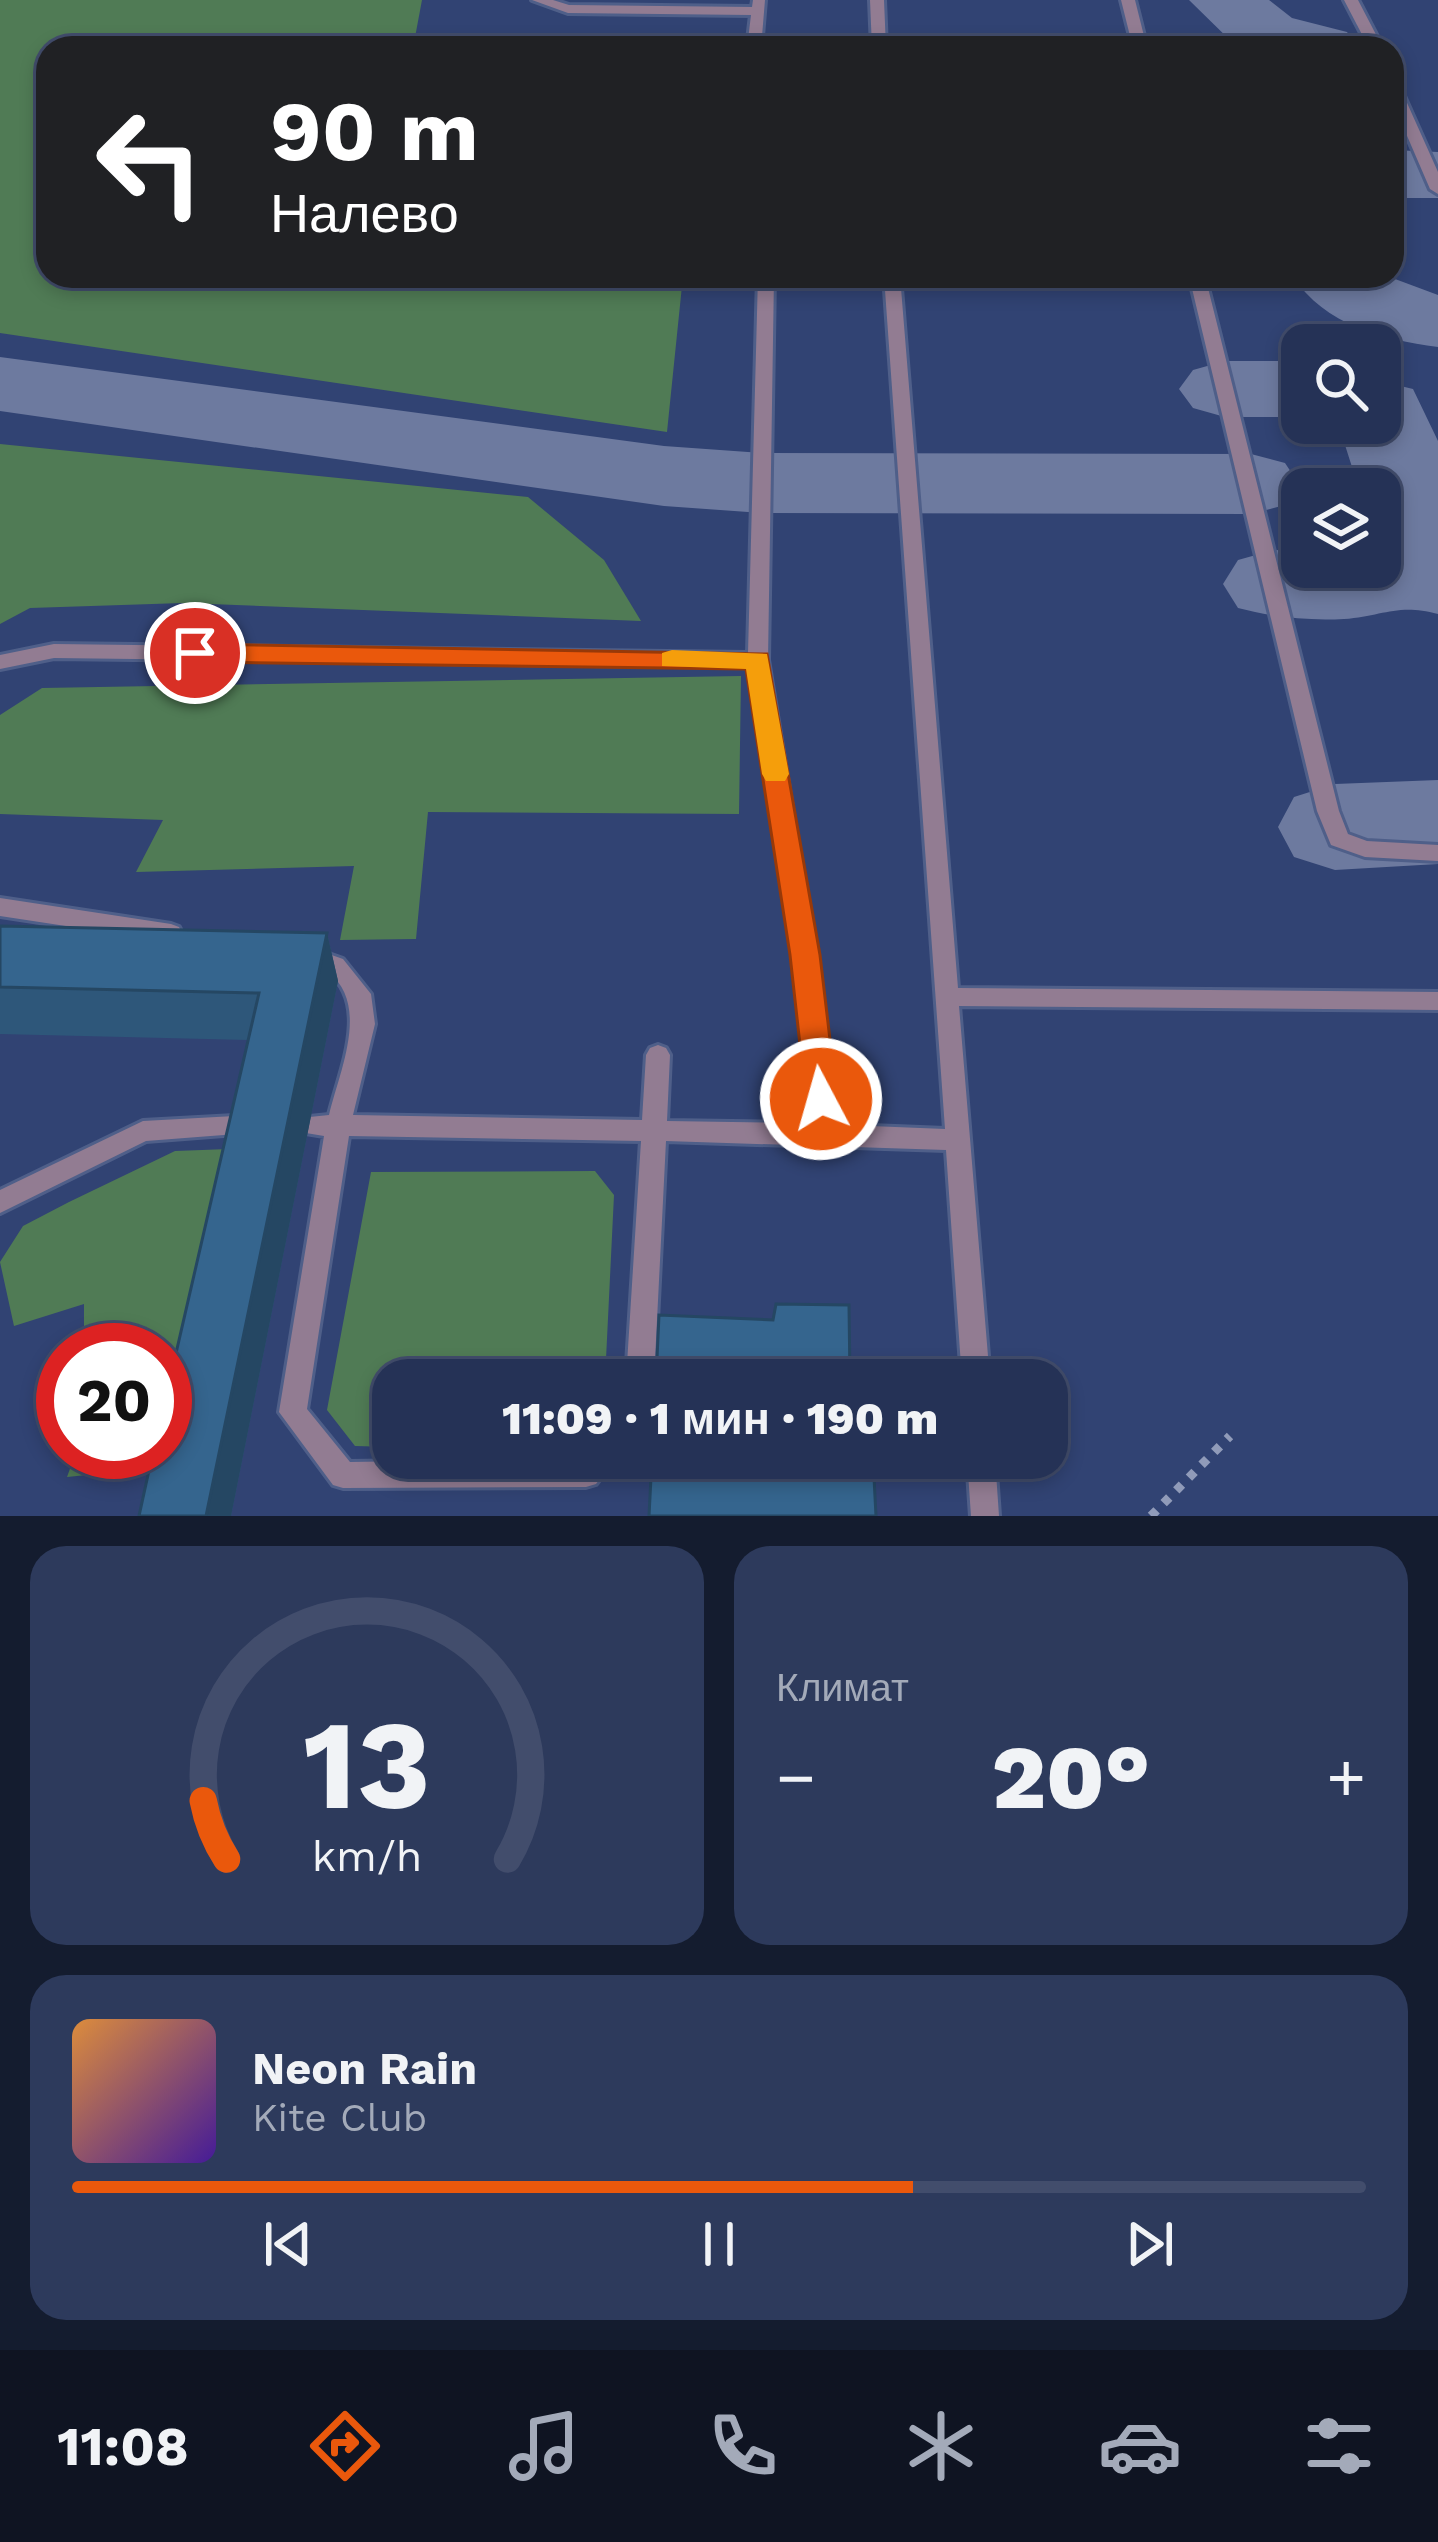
<!DOCTYPE html>
<html lang="ru">
<meta charset="utf-8">
<style>
:root{--surface:#253256;--page:#2d3a5c;--text:#f1f3f6;--muted:#a3aab9;--line:#424d6c;--accent:#ea580c}
body{margin:0;font-family:"Work Sans",sans-serif;background:var(--page);color:var(--text);height:100vh;display:flex;flex-direction:column;font-size:45px;white-space:nowrap}
*{box-sizing:border-box;margin:0}
p{font-size:39px;color:var(--muted)}
.icon{flex:none;width:66px;height:66px;fill:none;stroke:currentColor;stroke-width:2;stroke-linecap:round;stroke-linejoin:round}
.map{position:relative;height:1516px;overflow:hidden}
.panel{display:flex;flex-direction:column;gap:30px;padding:30px;background:#141c2f;flex:1}
.panel>*{flex:none}
.guide{position:absolute;left:36px;top:36px;width:1368px;height:252px;border-radius:36px;box-shadow:0 6px 18px #0003,0 0 0 3px var(--line);background:#202124;color:#fff;overflow:hidden}
.buttons{position:absolute;left:1281px;top:324px;display:grid;gap:24px}
.buttons a{display:grid;place-items:center;width:120px;height:120px;border-radius:24px;background:var(--surface);box-shadow:0 6px 18px #0003,0 0 0 3px var(--line);font-size:60px}
.speed{position:absolute;left:36px;top:1323px;display:flex;gap:24px;font-size:60px;font-weight:700;text-align:center}
.speed>*{display:grid;place-content:center;width:156px;height:156px;border-radius:50%;background:var(--surface);box-shadow:0 6px 18px #0003,0 0 0 3px var(--line);line-height:1}
.speed .limit{border:18px solid #d22;background:#fff;color:#111}
.pin{position:absolute;display:grid;place-items:center;width:102px;height:102px;color:#fff;margin:-51px;border:6px solid #fff;border-radius:50%;box-shadow:0 3px 12px #0007}
.me{position:absolute;width:132px;margin:-66px;rotate:354deg;stroke-linejoin:round;filter:drop-shadow(0 0 9px #0008)}
.turn{display:flex;align-items:center;gap:42px;height:252px;padding:0 36px;font-size:54px}
.turn .icon{width:156px;height:156px;stroke-width:2.5}
.turn b{display:block;font-size:84px;line-height:102px}
.big{font-size:90px;font-weight:800;line-height:1.1}
.panel .tile{flex:1;display:flex;flex-direction:column;justify-content:center;gap:18px;min-width:0;padding:0 42px;border-radius:36px;background:var(--page)}
.panel .dial{align-items:center;gap:0}
.dial svg{height:312px;overflow:visible;fill:none;stroke:var(--line);stroke-width:7;stroke-linecap:round;text-anchor:middle}
.dial text{fill:var(--text);stroke:none}
.song{display:flex;align-items:center;gap:36px}
.cover{width:144px;height:144px;border-radius:18px;background:linear-gradient(135deg,hsl(30 70% 55%),hsl(260 70% 35%))}
.played{height:12px;border-radius:6px;background:linear-gradient(90deg,var(--accent) 65%,var(--line) 65%)}
.keys{display:flex;justify-content:space-around;direction:ltr}
.heat{display:flex;justify-content:space-between;align-items:center;font-size:66px;direction:ltr}
.panel .tiles{flex:1;display:grid;gap:30px;grid-template-columns:1fr 1fr}
.tile:last-child{grid-column:span 2}
.trip{position:absolute;left:372px;top:1359px;width:696px;height:120px;border-radius:36px;background:var(--surface);box-shadow:0 6px 18px #0003,0 0 0 3px var(--line);font-weight:800;line-height:120px;text-align:center}
.tabs{display:flex;height:192px;justify-content:space-around;align-items:center;background:#0f1422;color:var(--muted)}
.tabs .icon{width:84px;height:84px}
.tabs .current{color:var(--accent)}
.tabs b{font-size:54px;color:var(--text)}
.map>svg:first-child{display:block}
.green{fill:#507b55}
.lines{fill:none;stroke-linecap:round;stroke-linejoin:round}
.taxiway{fill:#6d7a9f;fill-rule:evenodd}
.lane-casing{stroke:#4f5f89;stroke-width:6}
.path{stroke:#909bb9;stroke-width:9;stroke-dasharray:8 10;stroke-linecap:butt}
.lane{fill:#927c92;fill-rule:evenodd}
.wall{fill:#2e577a}
.shaded-wall{fill:#254763}
.building{fill:#35658e;stroke:#254763;stroke-width:3}
.route{fill:#ea580c;stroke:#983908;stroke-width:3}
.slow{fill:#f59e0b}
</style>
<div class="map">
<svg width="1438" height="1516" viewBox="0 0 1438 1516">
<rect width="100%" height="100%" fill="#314373"/>
<path class="green" d="M0,0H422L413,48H48V276H683L667,432L0,333Z
M0,444L528,497L604,560L641,621L183,603L30,608L0,624Z
M741,676L739,814L428,812L416,939L340,940L354,866L136,872L163,820L0,814V715L42,688Z
M229,1149L165,1397V1350H84V1304L14,1326L0,1262L23,1226L69,1202L175,1151Z
M595,1171L614,1195L605,1380H393V1447L355,1446L327,1410L371,1172Z
M76,1452H151L146,1469L67,1477Z"/>
<g class="lines">
<path class="taxiway" d="M1189,0H1269L1292,18L1347,32L1358,48H1238Z
M1392,150L1438,152V198H1392Z
M1292,276H1387L1438,295V347C1380,339 1327,326 1292,276Z
M0,357L664,446L762,453L1251,454L1285,463L1299,484L1285,505L1251,514L762,513L664,506L0,411Z
M1225,361H1302V417H1225L1193,408L1179,389L1193,370Z
M1380,381L1413,389L1438,441V614C1398,603 1383,616 1344,619C1307,621 1273,617 1238,608L1223,584L1238,560L1274,550L1302,551V567H1380V489H1359L1338,423H1380Z
M1438,780V864L1335,870L1294,857L1278,827L1294,797L1335,784Z"/>
<defs>
<path id="lane" d="M532,0H553L569,5L752,7L753,0H765L761,48H747L751,15L568,13Z
M870,0H884L886,48H872Z
M1121,0H1135L1147,48H1133Z
M1344,0H1358L1383,48H1369Z
M1392,81L1399,85L1438,172V194L1430,189L1392,101Z
M758,276H774L768,660L816,955L834,1099L821,1124L945,1129L884,276H900L958,988L1438,992V1010L959,1006L990,1380H962L946,1150L666,1141L654,1380H626L641,1141L349,1136L307,1409L350,1462L616,1458L596,1484L586,1487L343,1488L333,1485L279,1412L324,1136L300,1132L297,1125L300,1118L329,1115C339,1072 371,1005 328,972C321,967 309,965 301,962L298,956L301,950L309,947L343,959L371,994L375,1024L353,1115L642,1120L646,1055L650,1048L658,1045L666,1048L670,1055L667,1121L788,1123L799,1116L810,1098L794,955L749,667L54,658L0,669V655L54,644L748,653Z
M1189,276H1205L1339,811L1348,834L1367,841L1438,845V861L1365,857L1331,845L1317,811Z
M0,898L171,924L179,927L182,933L179,939L171,942L0,916Z
M253,1115L262,1118L265,1125L262,1132L146,1141L0,1213V1190L143,1121Z
M967,1458H995L999,1516H971Z"/>
</defs>
<use href="#lane" class="lane-casing"/>
<path class="path" d="M1151,1516L1230,1436"/>
<use href="#lane" class="lane"/>
</g>
<path class="wall" d="M0,926L327,933L338,981L231,1516H139L248,1040L0,1034Z"/>
<path class="shaded-wall" d="M327,933L338,981L231,1516H206Z"/>
<path class="building" d="M0,926L327,933L206,1516H139L153,1452H165V1401L259,993L0,987Z
M776,1304L849,1305L850,1380H656L659,1315L773,1320Z
M652,1458H873L876,1516H649Z"/>
<path class="route" d="M195,644L767,654L820,955L837,1099L833,1109L821,1112L806,1099L790,955L746,669L195,662L182,653Z"/>
<path class="slow" d="M672,650L767,654L789,774L785,781H766L762,774L746,669L662,666V653Z"/>
</svg>
<div class="buttons">
<a><svg class="icon" aria-label="search" viewBox="0 0 24 24"><circle cx="10" cy="10" r="6"/><path d="M15 15l6 6"/></svg></a>
<a><svg class="icon" aria-label="layers" viewBox="0 0 24 24"><path d="M12 4l9 5-9 5-9-5zM3 14l9 5 9-5"/></svg></a>
</div>
<div class="speed"><div class="limit">20</div></div>
<div class="pin" style="left:195px;top:653px;background:#d93025"><svg class="icon" aria-label="arrive" viewBox="0 0 24 24"><path d="M6 21V4h12l-3 4 3 4H6"/></svg></div>
<svg class="me" style="left:821px;top:1099px" viewBox="-20 -20 40 40"><circle r="17" fill="#ea580c" stroke="#fff" stroke-width="3"/><path d="M0-11L8 9 0 5-8 9z" fill="#fff"/></svg>
<div class="trip">11:09 · 1 мин · 190 m</div>
<div class="guide">
<div class="turn"><svg class="icon" aria-label="left" viewBox="0 0 24 24"><path d="M17 20v-9H6M10 6l-5 5 5 5"/></svg><div><b>90 m</b>Налево</div></div>
</div>
</div>
<section class="panel">
<div class="tiles">
<div class="tile dial"><svg viewBox="0 0 100 80">
<path d="M14 69A42 42 0 1 1 86 69"/>
<path d="M14 69A42 42 0 0 1 8 54" stroke="#ea580c"/>
<text x="50" y="56" font-size="32" font-weight="700">13</text>
<text x="50" y="72" font-size="11">km/h</text>
</svg></div>
<div class="tile"><p>Климат</p>
<div class="heat"><a>−</a><b class="big">20°</b><a>+</a></div>
</div>
<div class="tile">
<div class="song"><i class="cover"></i><div><b>Neon Rain</b><p>Kite Club</p></div></div>
<div class="played"></div>
<div class="keys"><svg class="icon" aria-label="previous" viewBox="0 0 24 24"><path d="M18 5L8 12l10 7zM5 5v14"/></svg><svg class="icon" aria-label="pause" viewBox="0 0 24 24"><path d="M8 5v14M16 5v14"/></svg><svg class="icon" aria-label="next" viewBox="0 0 24 24"><path d="M6 5l10 7-10 7zM19 5v14"/></svg></div>
</div>
</div>
</section>
<nav class="tabs">
<b>11:08</b>
<svg class="icon current" aria-label="directions" viewBox="0 0 24 24"><path d="M12 3l9 9-9 9-9-9zM9 14v-3h6M13 9l2 2-2 2"/></svg>
<svg class="icon" aria-label="music" viewBox="0 0 24 24"><path d="M9 18V5l10-2v13"/><circle cx="6" cy="18" r="3"/><circle cx="16" cy="16" r="3"/></svg>
<svg class="icon" aria-label="phone" viewBox="0 0 24 24"><path d="M5 4h4l2 5-3 2q2 4 5 5l2-3 5 2v4C11 20 4 13 5 4z"/></svg>
<svg class="icon" aria-label="climate" viewBox="0 0 24 24"><path d="M12 3v18M4 7l16 10M4 17L20 7"/></svg>
<svg class="icon" aria-label="car" viewBox="0 0 24 24"><path d="M5 17H2v-5l4-1 3-4h7l3 4 3 1v5h-3M9 17h6M6 11h13"/><circle cx="7" cy="17" r="2"/><circle cx="17" cy="17" r="2"/></svg>
<svg class="icon" aria-label="filters" viewBox="0 0 24 24"><path d="M4 7h16M4 17h16"/><circle cx="9" cy="7" r="2"/><circle cx="15" cy="17" r="2"/></svg>
</nav>
